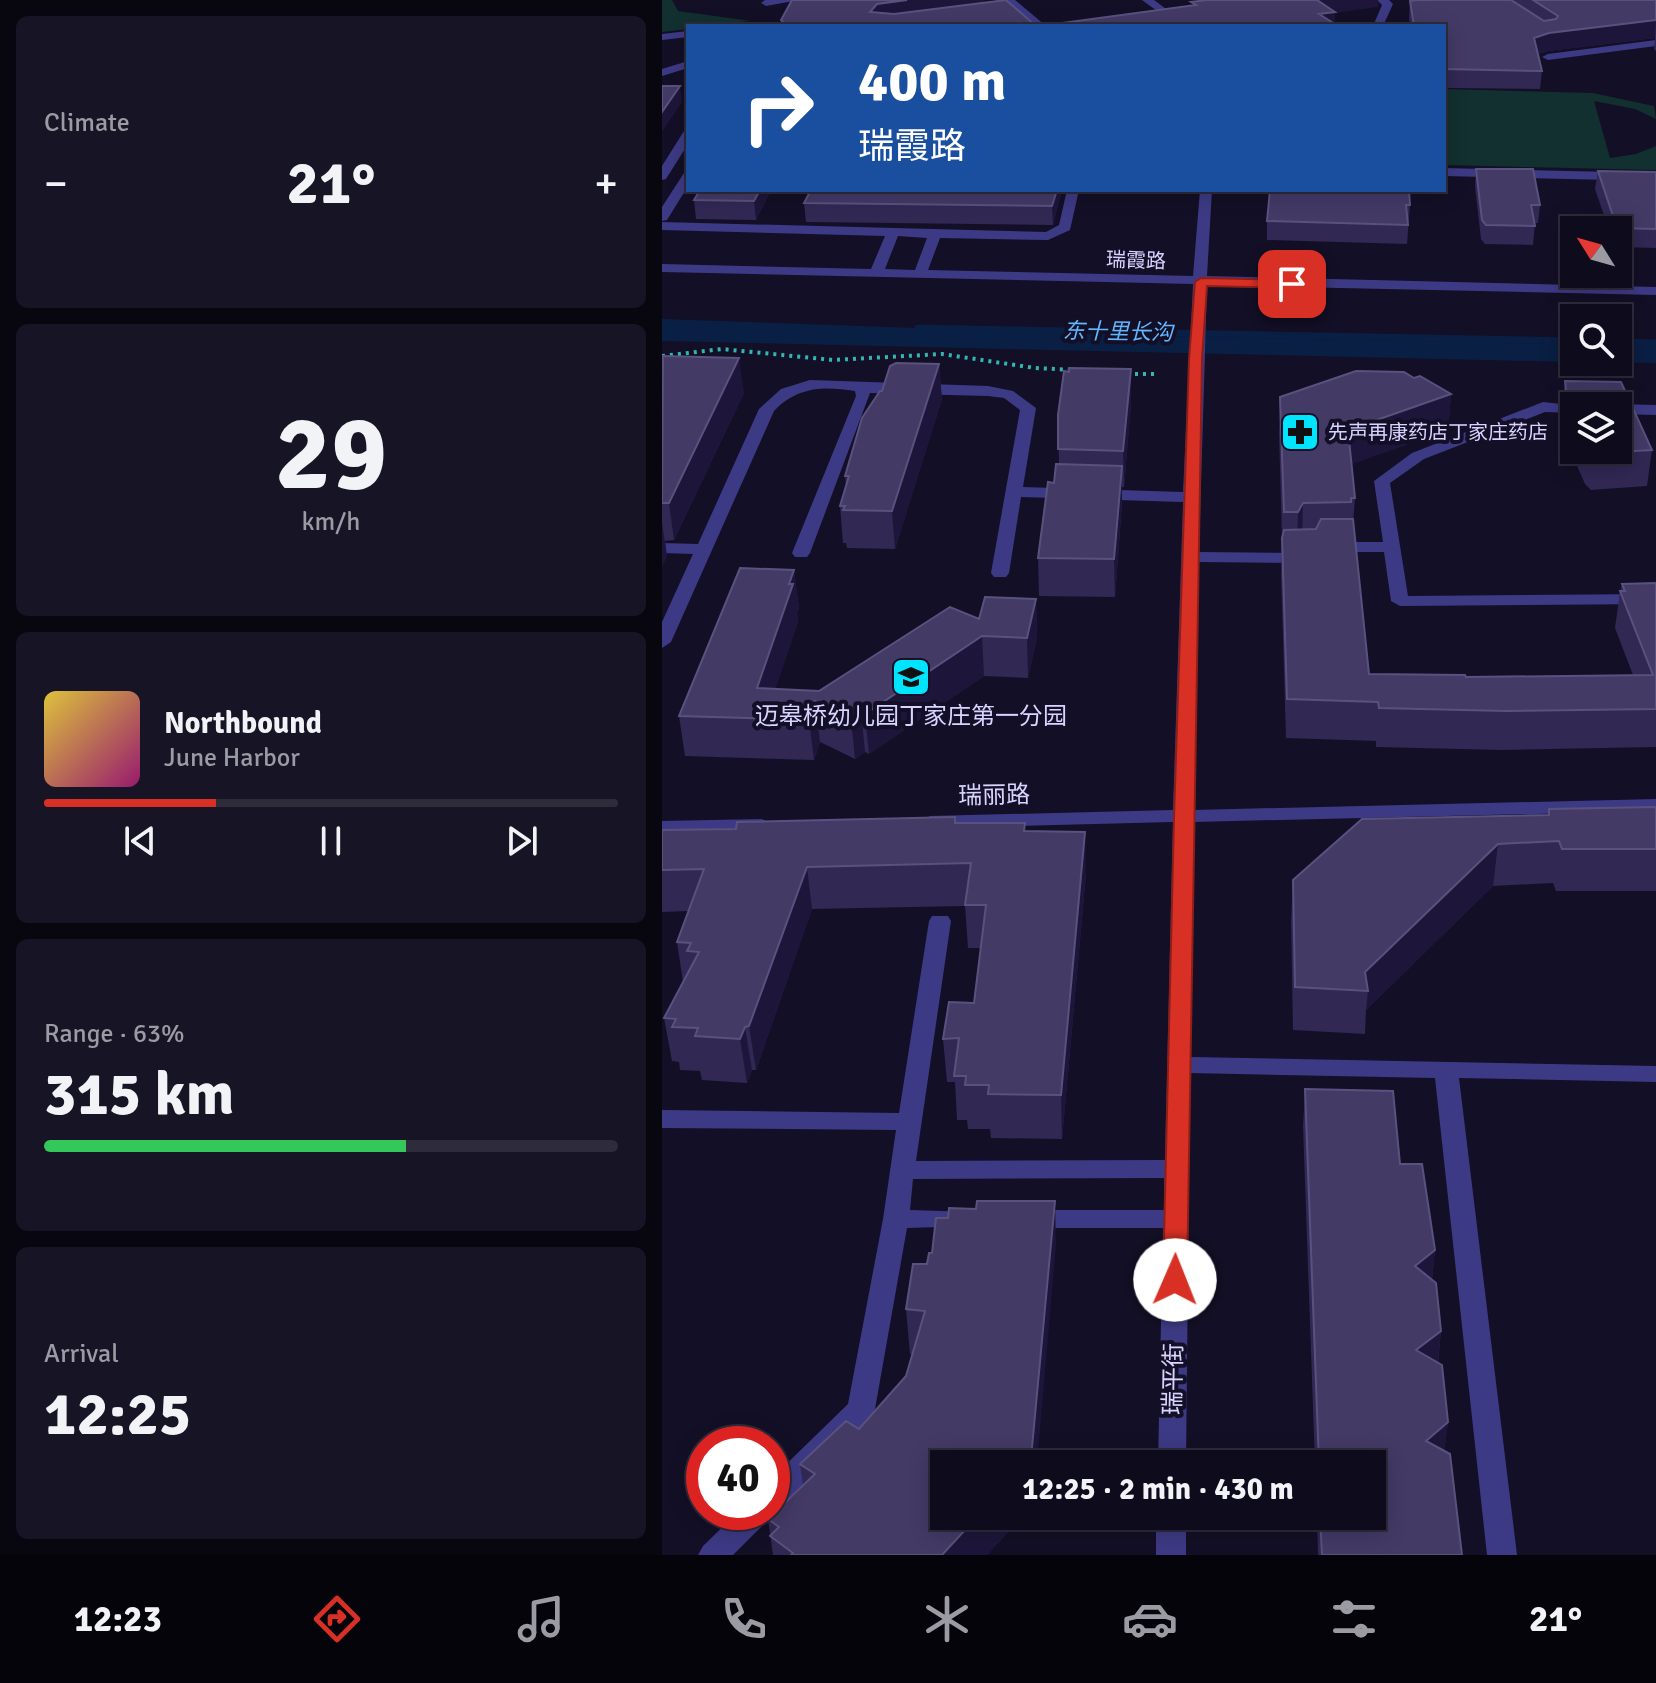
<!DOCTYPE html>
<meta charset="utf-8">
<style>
:root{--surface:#0e0b1c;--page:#171425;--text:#f1f3f6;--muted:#9b9ba3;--line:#2e2b3b;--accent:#d93025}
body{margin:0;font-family:Signika,"Noto Sans SC",sans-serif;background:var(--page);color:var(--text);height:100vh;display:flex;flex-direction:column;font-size:30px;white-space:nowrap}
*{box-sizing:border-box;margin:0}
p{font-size:26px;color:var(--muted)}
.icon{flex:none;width:44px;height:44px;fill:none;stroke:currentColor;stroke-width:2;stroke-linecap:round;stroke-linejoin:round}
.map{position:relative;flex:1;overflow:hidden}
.sheet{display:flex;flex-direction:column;gap:16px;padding:16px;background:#08060f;width:662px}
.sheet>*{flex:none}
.top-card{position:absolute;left:24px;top:24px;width:760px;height:168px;border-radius:0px;box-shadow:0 4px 20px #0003,0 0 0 2px var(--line);background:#1a4fa0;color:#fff;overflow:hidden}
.needle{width:52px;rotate:307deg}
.fabs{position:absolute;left:898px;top:216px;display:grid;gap:16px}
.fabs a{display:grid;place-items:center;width:72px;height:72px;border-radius:0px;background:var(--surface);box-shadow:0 4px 20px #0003,0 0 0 2px var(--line);font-size:40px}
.speed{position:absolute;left:24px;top:1426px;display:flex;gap:16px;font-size:40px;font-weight:700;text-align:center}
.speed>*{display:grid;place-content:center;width:104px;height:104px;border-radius:50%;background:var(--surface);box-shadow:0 4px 20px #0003,0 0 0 2px var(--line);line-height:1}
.speed .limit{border:12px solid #d22;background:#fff;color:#111}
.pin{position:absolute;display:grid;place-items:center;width:68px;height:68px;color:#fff;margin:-34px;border-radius:16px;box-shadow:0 4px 12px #0006}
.me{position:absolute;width:88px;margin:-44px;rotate:1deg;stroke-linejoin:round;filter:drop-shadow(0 0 6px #0008)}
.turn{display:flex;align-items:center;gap:28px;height:168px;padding:0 40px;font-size:36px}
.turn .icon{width:104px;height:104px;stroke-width:2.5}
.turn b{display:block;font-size:56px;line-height:68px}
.big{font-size:60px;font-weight:700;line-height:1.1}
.sheet .widget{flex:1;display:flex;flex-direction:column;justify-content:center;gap:12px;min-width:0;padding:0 28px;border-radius:12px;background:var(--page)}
.sheet .dial{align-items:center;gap:0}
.dial b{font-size:104px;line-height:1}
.song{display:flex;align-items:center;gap:24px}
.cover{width:96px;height:96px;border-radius:12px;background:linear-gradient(135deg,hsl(50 70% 55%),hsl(320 70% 35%))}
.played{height:8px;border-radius:4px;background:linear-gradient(90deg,var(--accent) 30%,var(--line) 30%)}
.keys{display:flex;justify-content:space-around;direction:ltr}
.heat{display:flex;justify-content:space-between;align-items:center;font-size:44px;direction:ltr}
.charge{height:12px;border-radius:6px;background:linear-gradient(90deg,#34c759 63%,var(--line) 0)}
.trip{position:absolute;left:268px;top:1450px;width:456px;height:80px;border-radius:0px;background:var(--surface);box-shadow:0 4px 20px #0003,0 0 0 2px var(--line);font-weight:700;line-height:80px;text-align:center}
.tabs{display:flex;height:128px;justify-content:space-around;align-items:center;background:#06040b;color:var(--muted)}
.tabs .icon{width:56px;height:56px}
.tabs .selected{color:var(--accent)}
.tabs b{font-size:36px;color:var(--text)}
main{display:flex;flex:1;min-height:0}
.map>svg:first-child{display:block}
.green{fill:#12302f}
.water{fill:#0a1f44}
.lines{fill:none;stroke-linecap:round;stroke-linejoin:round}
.stream{stroke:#0a1f44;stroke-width:7}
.path{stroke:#2fb8b0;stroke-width:4;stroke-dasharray:3 5;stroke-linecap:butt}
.minor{fill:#3d3a85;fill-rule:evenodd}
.wall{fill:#312854;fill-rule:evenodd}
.shaded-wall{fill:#1d163a}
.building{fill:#433a66;stroke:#5a527e;stroke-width:2}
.route{fill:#d93025;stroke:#8d1f18;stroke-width:2}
.labels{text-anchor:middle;stroke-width:8;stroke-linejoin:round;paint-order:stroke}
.far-street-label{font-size:20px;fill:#d9d4ff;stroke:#130f26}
.far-poi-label{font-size:20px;fill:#d9d4ff;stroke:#130f26;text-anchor:start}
.far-water-label{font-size:22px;font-style:italic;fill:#62b6ff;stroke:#130f26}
.poi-label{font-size:24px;fill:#d9d4ff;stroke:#130f26}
.street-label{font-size:24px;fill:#d9d4ff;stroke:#130f26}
</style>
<main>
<section class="sheet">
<div class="widget"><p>Climate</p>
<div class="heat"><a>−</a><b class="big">21°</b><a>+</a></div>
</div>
<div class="widget dial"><b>29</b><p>km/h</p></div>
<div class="widget">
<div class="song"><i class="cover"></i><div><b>Northbound</b><p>June Harbor</p></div></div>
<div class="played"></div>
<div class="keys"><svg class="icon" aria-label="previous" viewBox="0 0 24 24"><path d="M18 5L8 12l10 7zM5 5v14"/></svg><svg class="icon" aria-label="pause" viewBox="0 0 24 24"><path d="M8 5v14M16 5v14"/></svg><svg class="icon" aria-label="next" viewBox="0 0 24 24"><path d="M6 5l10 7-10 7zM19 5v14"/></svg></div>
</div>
<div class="widget"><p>Range · 63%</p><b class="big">315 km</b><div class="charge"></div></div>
<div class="widget"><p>Arrival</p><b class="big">12:25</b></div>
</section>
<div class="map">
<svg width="994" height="1555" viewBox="0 0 994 1555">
<rect width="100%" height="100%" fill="#130f26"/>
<path class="green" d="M0,0H10L16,11L89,21L26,26V29L0,32Z
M782,89L931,93L992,106L994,119L973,109L932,101L948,158L974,154L994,146V170L782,165Z"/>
<path class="water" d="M0,319L485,336L912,344V362L0,341Z
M956,345L994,346V363L918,362H956Z"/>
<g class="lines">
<path class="stream" d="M256,328L912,341
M956,342L994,343"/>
<path class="path" d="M0,356L60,349L171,360L280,354L373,368L412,370
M465,374H496"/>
<path class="minor" d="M103,0H137L104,6L99,3Z
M342,0H353L384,26H372Z
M480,0H492L515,17L506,19Z
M715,0H727L731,4L721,26H711L720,5Z
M26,31V37L0,40V34Z
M994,40V46L886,60L880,57L886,54Z
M26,61V68L0,76V69Z
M26,130V144L4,179L0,180V166L22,131Z
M782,168L994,173V181L782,176Z
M26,172V186L5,220L0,221V207L22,173Z
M405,190H417L408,230L386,240L278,238L266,270L531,276L538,190H550L545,276L994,287V295L545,285L537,552L644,553L653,558L644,563L536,562L531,810L994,799V811L531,822L529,1057L994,1066V1082L797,1078L855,1555H825L773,1078L528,1073L524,1464H496L501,1228H369L360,1226L356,1219L360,1212L369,1210H502V1178L251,1179L248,1210L310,1212L314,1219L310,1226L245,1228L213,1409L209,1417L120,1506L110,1509V1478L186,1404L221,1219L234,1130L0,1128V1110L237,1113L267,921L270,916H286L289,921L254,1161L503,1160L511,822L268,828L258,822L268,816L511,810L521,502L359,497L347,573L344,577H332L329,573L358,410L342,398L326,396L208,393L148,553L145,557H133L130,553L194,396L193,391C161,386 135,387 112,411L9,642L0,648V622L31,554L0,553V543L36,544L97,409L119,389L148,380L326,386L351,391L374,408L361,487L521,492L531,284L0,272V264L209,269L223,236L0,230V222L384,232L397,225ZM236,236L265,238L253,270L223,269Z
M881,402L918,406H912V413L883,412L762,459L728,483L746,596L994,594V604L738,606L729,601L722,552H669L660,547L669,542H721L712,481L750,453Z
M956,404L994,405V415L956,414V406H950Z
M100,819L110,825L107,829L0,833V821Z
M76,1512H110L105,1521L71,1555H36L41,1546Z
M494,1516H524V1555H494Z"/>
</g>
<path class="wall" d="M852,0H994V51L992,49L993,38L886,51L876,54L880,71L878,89L782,88V26H748L747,18L748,1L852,2Z
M814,169L878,205L876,223H873L871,245L823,244L819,239L813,187Z
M936,171L994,172V248L956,247V230H947L933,189Z
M109,190L94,220L34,219L32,200Z
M149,190H400L391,225L144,222L142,203Z
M748,205L745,244L605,240V221Z
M0,358L82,393L12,540L3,541L5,556L0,566Z
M277,364L280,399L233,549L185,548L184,543H181L178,506L184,487L183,476L220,391Z
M469,369V404L462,487H460V503L453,597L377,596L376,558L397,464L396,415Z
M752,378L789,394L786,430L689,464L693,498L691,524L707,674L804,677L971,675L953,628L958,591L960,584L994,583V747L840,750L714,747V741L624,738L619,574L620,539L617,433L618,397Z
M903,381L990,450L985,486L929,490L923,484L901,434L899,416ZM912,406L956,450H912Z
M132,570L137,608L135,613L136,622L113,689L157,691L317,619L374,599L375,638L366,678L322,676L207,754L203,752L193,759L158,742L152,760L23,756L17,716Z
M994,807V891H894L891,883L831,886L704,1010L703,1034L631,1030L629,922L631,880L886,815L887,809Z
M294,823L363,831L424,874L400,1139L329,1138L328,1129H306L305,1120H295L293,1082H285L281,1039L312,1003L319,948H306L303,906L150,909L94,1070H90L85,1083L40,1080L38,1071L18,1070L17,1062L10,1061L2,1018L21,982L15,942L26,911L0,912V830Z
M643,1089L738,1164L773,1250L770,1280L779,1331L776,1363L786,1422L782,1451L800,1555H656L655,1516H710V1464H653L641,1126Z
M394,1245L282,1516H361L325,1555H111L106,1519L141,1485L138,1464L197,1429L244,1376L250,1354H248L244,1309L265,1264Z"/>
<path class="shaded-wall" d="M245,0H322V5L216,19L208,12L215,4Z
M655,0H716V7L673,13V26H656Z
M994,20L993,38L886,51L870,56L872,38L887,33Z
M18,86L20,102L0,132V112Z
M98,190H109L94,220L92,201Z
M395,190H400L391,225L390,206Z
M77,358L82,393L12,540L7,503Z
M277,364L280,399L233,549L230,511Z
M469,369V404L462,487L461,451Z
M789,394L786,430L684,466L686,430Z
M460,466V503L453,597L452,559Z
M641,503L640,540L635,550L636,512Z
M0,523L5,556L0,566Z
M132,570L137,608L135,613L136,622L103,718L95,688L127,584Z
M374,599L375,638L366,678L365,638Z
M320,636L322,676L207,754L203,714Z
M153,701L158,742L152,760L147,720Z
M199,712L203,752L193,759L189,718Z
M423,832L424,874L400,1139L399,1095Z
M836,844L831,886L704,1010L706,991L703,972Z
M145,867L150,909L94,1070L87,1026Z
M83,1027L90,1070L85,1083L78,1039Z
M393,1201L394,1245L375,1464H364Z
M773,1250L769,1288L753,1266Z
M779,1331L775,1368L754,1350Z
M786,1422L781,1460L764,1441Z
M316,1516H361L325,1555H280Z"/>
<path class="building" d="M130,0H245L215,4L208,12L232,14L344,0L374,26H125L119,20Z
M545,0H657H655L673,12L657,14L676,26H378L534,5L529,2Z
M754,0H849L882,21L894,19L896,16L871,0H994V20L887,33L872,38L880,71L782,69V26H752L748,1Z
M0,86H18L0,112Z
M814,169H871L878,205H869L873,226L824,225L820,220Z
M936,171L994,172V229L955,228Z
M38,190H98L92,201L32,200Z
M149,190H395L390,206L142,203Z
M608,190H747L748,205H744L746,225L605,221Z
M1,356L77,358L7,503H0Z
M234,363L277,364L230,511L181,510L183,506H178L187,476H183L200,418L218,391H220L228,366Z
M407,368L469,369L461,451L396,449V415L402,371L407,372Z
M694,371L742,372L752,378L758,376L789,394L686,430L693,498H689V502L641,503L636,512H622L618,397Z
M903,381L959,382L990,450L933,453L930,450H956V406H912V413L905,399Z
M394,464L460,466L452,559L376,558L386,482L392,483Z
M659,519H691L707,674L803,675L804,677L991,675L958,591H963L960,584L994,583V709L844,711L717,708L716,702L625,699L620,538L622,530L654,529Z
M78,568L132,570L127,584H131L95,688L157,691L288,607L317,619L323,597L374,599L365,638L320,636L203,714L199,712L189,718L153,701L147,720L17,716Z
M994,807V849H900L897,841L836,844L703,972L706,991L633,987L631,880L700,819L887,815V809Z
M293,817V823H363L362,831L423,832L399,1095L326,1094L327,1085H303L304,1076H292L297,1038L281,1039L287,1002L312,1003L324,905H303L309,863L145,867L87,1026L83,1027L78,1039L33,1036L36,1028L10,1027L14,1019L2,1018L37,952L25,951L29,943L15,942L42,869L0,870V830L74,829L75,822Z
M643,1089L731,1091L738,1164H760L773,1250L753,1266L774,1283L779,1331L754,1350L780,1365L786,1422L764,1441L788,1454L800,1555H660L658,1516H710V1464H657Z
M315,1201H393L369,1458L364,1464H282V1516H316L280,1555H129L131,1553L108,1536L117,1527L106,1519L153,1474L138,1464L184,1421L197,1429L244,1376L263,1311L244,1309L251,1264H265L267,1253H270L274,1218H286L287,1208L314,1209Z"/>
<path class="route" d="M539,278L630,280L637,284L630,288L545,286L540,359L525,1280L522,1287L513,1290L505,1287L501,1280L512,818L527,359L533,282Z"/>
<defs>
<symbol id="pharmacy-square" viewBox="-11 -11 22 22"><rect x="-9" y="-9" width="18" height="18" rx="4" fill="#00e5ff" stroke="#130f26"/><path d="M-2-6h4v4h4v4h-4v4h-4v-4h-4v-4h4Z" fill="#111"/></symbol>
<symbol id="school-square" viewBox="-11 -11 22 22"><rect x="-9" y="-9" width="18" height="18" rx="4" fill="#00e5ff" stroke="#130f26"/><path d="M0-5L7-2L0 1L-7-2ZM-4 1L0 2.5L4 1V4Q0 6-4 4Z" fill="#111"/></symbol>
</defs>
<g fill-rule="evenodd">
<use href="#pharmacy-square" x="616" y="410" width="44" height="44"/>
<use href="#school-square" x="227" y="655" width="44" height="44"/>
</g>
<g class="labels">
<g class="far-street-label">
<text transform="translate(474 260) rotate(2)" y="7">瑞霞路</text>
</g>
<g class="far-poi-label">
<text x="666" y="439">先声再康药店丁家庄药店</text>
</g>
<g class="far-water-label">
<text transform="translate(456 331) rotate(1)" y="8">东十里长沟</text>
</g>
<g class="poi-label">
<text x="249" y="724">迈皋桥幼儿园丁家庄第一分园</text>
</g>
<g class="street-label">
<text transform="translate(332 795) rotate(-1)" y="8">瑞丽路</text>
<text transform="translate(511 1379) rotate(-89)" y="8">瑞平街</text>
</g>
</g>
</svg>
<div class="fabs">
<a><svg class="needle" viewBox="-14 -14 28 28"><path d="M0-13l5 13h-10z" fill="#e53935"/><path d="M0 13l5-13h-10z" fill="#9b9ba3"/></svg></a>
<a><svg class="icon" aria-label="search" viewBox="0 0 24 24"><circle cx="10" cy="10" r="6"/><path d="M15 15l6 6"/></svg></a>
<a><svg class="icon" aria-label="layers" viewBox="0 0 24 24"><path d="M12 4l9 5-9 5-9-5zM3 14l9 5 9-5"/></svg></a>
</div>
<div class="speed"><div class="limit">40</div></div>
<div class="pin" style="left:630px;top:284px;background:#d93025"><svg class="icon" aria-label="arrive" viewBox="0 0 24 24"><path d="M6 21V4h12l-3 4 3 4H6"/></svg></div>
<svg class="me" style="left:513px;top:1280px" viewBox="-20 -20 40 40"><circle r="19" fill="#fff"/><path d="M0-13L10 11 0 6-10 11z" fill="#d93025"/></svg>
<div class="trip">12:25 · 2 min · 430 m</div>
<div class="top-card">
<div class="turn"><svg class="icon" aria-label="right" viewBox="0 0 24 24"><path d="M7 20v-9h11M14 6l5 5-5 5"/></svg><div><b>400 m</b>瑞霞路</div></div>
</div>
</div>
</main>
<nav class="tabs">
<b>12:23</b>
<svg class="icon selected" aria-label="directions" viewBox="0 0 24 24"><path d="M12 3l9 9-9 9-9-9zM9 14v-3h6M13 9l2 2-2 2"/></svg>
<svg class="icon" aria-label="music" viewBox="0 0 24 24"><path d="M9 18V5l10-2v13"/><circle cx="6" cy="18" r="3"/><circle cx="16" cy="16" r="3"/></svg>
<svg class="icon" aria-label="phone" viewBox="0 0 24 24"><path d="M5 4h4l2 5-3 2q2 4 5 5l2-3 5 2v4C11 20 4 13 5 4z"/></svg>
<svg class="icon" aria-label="climate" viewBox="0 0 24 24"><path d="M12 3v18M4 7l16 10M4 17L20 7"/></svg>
<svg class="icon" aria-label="car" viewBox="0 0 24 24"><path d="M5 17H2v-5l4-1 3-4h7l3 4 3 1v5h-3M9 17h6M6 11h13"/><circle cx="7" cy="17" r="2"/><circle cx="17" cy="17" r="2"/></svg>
<svg class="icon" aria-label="filters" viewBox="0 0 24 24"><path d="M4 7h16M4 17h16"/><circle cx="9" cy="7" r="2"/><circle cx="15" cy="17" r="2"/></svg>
<b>21°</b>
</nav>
